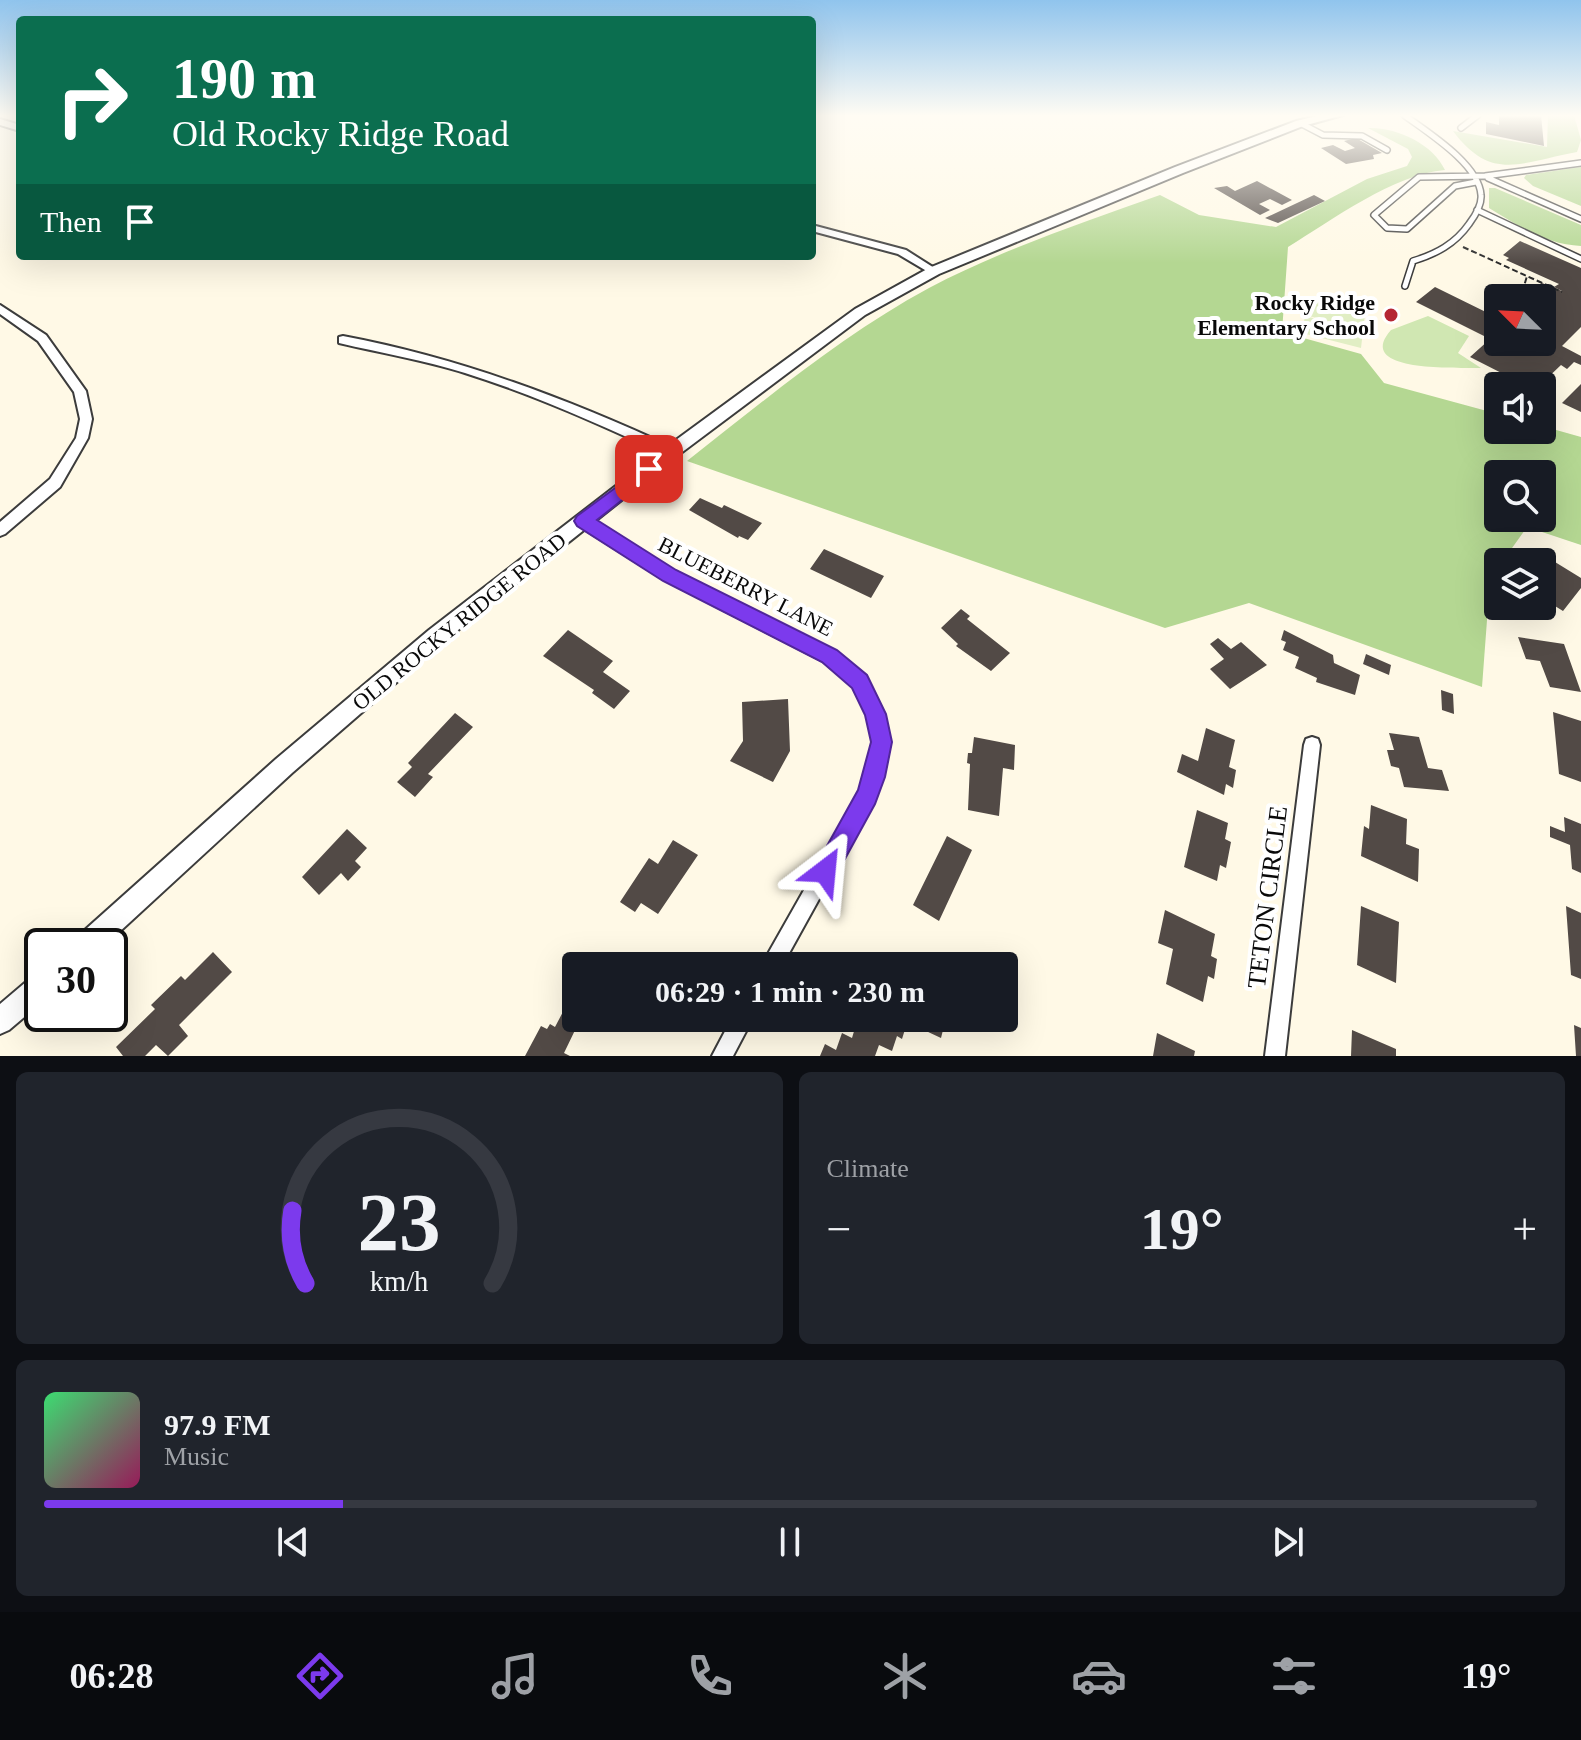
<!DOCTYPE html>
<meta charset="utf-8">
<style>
:root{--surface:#171b24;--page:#20242c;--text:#f1f3f6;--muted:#9ea1a6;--line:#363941;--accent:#7c3aed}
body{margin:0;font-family:Georgia,serif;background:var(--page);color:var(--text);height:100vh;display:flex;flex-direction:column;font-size:30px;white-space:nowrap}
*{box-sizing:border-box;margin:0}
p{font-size:26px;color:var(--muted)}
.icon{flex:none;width:44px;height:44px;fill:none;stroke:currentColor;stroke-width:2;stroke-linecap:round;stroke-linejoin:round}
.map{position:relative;height:1056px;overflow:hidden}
.side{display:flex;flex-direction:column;gap:16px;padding:16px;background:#0d0f14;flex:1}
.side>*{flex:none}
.banner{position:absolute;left:16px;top:16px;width:800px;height:244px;border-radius:8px;box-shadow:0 8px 32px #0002;background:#0b6e4f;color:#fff;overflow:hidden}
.needle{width:52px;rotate:294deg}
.buttons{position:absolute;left:1484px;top:284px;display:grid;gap:16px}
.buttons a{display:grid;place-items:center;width:72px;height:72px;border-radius:8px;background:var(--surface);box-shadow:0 8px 32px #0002;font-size:40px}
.speed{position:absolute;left:24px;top:928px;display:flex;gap:16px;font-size:40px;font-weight:700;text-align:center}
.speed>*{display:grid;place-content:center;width:104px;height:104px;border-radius:50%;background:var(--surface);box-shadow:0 8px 32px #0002;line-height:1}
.speed .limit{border:4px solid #111;border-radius:12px;background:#fff;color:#111}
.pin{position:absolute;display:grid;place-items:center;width:68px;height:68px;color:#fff;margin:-34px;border-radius:16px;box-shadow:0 4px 12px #0006}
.me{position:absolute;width:88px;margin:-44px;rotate:29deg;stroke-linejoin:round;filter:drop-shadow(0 0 6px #0008)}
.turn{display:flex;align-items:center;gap:28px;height:168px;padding:0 24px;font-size:36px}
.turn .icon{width:104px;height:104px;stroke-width:2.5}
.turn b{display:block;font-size:56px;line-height:68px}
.then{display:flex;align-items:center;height:76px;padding:0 24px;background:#0003;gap:16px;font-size:30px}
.big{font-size:60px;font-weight:800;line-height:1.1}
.side .tile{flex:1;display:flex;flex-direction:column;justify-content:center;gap:12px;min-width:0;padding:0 28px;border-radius:12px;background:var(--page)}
.side .dial{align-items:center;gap:0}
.dial svg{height:208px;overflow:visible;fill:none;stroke:var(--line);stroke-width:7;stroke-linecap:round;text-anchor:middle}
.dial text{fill:var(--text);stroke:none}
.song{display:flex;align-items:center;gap:24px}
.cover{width:96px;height:96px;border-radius:12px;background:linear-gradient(135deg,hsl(140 70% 55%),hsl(330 70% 35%))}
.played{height:8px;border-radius:4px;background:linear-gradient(90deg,var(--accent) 20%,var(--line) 20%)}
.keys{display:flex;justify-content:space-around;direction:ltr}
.heat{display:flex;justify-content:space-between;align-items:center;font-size:44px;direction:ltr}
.side .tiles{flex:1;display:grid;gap:16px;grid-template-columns:1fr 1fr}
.tile:last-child{grid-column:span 2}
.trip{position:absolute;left:562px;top:952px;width:456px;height:80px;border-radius:8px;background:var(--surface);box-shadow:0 8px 32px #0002;font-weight:800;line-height:80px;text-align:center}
.tabs{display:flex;height:128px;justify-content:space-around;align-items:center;background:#090b0e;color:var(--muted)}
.tabs .icon{width:56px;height:56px}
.tabs .current{color:var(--accent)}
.tabs b{font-size:36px;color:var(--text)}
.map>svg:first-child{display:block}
.green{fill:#d0e7b2}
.forest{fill:#b4d792;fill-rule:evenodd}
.pitch{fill:#e1eec4}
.building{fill:#524a46}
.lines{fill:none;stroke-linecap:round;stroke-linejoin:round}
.service-casing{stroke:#3c3c3c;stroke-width:8}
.minor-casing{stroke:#3c3c3c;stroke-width:4}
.tertiary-casing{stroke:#3c3c3c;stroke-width:4}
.path{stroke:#2b2b2b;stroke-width:2;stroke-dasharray:6 3;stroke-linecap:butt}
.service{stroke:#fff;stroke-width:5}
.minor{fill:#fff;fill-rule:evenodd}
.tertiary{fill:#fff;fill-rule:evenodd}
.route{fill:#7c3aed;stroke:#51269a;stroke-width:2}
.poi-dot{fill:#b52634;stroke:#fff;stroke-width:3}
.labels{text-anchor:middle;stroke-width:8;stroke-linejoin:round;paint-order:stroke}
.poi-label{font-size:22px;font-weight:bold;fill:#090909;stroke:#fff;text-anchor:end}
.street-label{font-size:22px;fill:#090909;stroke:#fff}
.near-street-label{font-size:26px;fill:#090909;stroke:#fff}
</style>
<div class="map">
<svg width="1581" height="1056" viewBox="0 0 1581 1056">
<rect width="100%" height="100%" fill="#fff9e6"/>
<path class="green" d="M1428,316L1469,336L1458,353L1481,368C1463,367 1352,374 1391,330Z"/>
<path class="forest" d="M1548,115H1574L1581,140L1577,152C1521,162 1492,183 1453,131L1547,147Z
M1368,128C1397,127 1433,144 1445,170C1394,174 1332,220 1288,247L1282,332L1361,354L1384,383L1498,414V430H1542V426L1581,437V545L1527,527L1502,562H1498V569L1490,580L1482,687L1249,603L1165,628L687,461C765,400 842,335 929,288C1003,249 1082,223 1160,195L1199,215L1276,227L1367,179L1407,166L1412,157L1408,149ZM1498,474H1542V518H1498Z
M1581,167V206L1533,186L1524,178L1526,175Z
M1489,188H1495L1581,225V246C1547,245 1517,225 1489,208Z"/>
<path class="pitch" d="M1308,299L1365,314L1363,330L1305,315Z
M1305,316L1363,331L1361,348L1302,333Z"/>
<path class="building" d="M1499,115H1541L1544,146L1486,134V122L1499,125Z
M1356,138L1382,153L1373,155L1374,159L1346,164L1321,148L1333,145L1345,151L1355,148L1344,141Z
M1257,181L1292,200L1282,205L1270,199L1259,204L1270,210L1260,215L1214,188L1227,186L1235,191Z
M1314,195L1325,201L1278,223L1265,218Z
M1520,241L1581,268V327L1562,346L1581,356V365L1574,362L1567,369L1561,365L1539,386H1527L1470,357L1490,339L1416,302L1435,287L1498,318V342H1542V298H1525L1542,283L1562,291L1554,287L1559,284L1506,260L1509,258L1503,255Z
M1581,384V412L1562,403Z
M700,498L722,508L724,505L762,523L748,540L739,536L738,538L689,510Z
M824,549L884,576L871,598L810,569Z
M1555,562L1581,578V588L1563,611L1542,598V578Z
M961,609L970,616L967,619L1010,653L991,671L956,646L958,644L941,628Z
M568,630L613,661L603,672L630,691L614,709L592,693L594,690L543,656Z
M1284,630L1333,655L1334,663L1360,675L1355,695L1316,682L1317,678L1295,668L1299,657L1283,650L1286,642L1281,640Z
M1518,637L1564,644L1581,692L1550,687L1540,661L1526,659Z
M1218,638L1231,649L1241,642L1267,665L1230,689L1210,669L1224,659L1210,644Z
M1366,654L1391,665L1389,675L1363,664Z
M1441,690L1453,694L1454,714L1442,710Z
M788,699L790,751L773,782L730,761L743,741L742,702Z
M1553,712L1581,721V782L1559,774Z
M455,713L473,727L428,774L433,777L415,797L397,782L412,767L408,763Z
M1206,728L1235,740L1229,767L1236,770L1233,788L1226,784L1224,795L1177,772L1182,754L1198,761Z
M1389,733L1419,737L1428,768L1442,770L1449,791L1404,787L1399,768L1391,766L1387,750H1394Z
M974,737L1015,745L1014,770L1003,768L999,816L968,810L970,764L967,763L968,753H972Z
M1371,805L1407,819L1406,844L1419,849L1418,882L1361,856L1364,826L1369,829Z
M1197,810L1228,823L1225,839L1231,842L1226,868L1220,865L1217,881L1184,867Z
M1564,817L1581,824V873L1572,869L1570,845L1550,837V826L1565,832Z
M347,829L367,848L355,861L361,867L348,881L341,873L319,895L302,877Z
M947,836L972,850L939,921L913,905Z
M673,840L698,855L658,914L641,903L635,912L620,902L649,858L658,864Z
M1361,906L1399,922L1396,983L1357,965Z
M1566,906L1581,913V979L1571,975Z
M1165,910L1215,934L1211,956L1217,959L1214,979L1208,976L1203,1002L1166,984L1173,949L1158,943Z
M213,952L232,972L179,1025L188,1036L168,1056L156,1045L145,1056H123L116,1047L155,1009L151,1005L181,976L185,980Z
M576,987V1018H588L584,1027L578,1024L564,1053L570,1056H525L541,1026L547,1029L550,1024L555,1027Z
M858,1018H903L907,1023L902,1039L897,1036L892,1051L879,1045L875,1056H820L825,1044L836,1050L842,1033L852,1038Z
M912,1018H946L941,1038L911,1024Z
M1574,1025L1581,1028V1056H1576Z
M1352,1030L1396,1049V1056H1351Z
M1157,1033L1195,1051L1194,1056H1153Z"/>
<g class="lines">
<defs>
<path id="service" d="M1404,115C1427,132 1479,164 1481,195C1482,205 1475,216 1469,224C1455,244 1436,254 1413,261L1405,286
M1300,123L1323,135L1362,136L1387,150
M1461,128L1478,115
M1488,178L1581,219
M1476,182L1455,186L1407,229L1387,228L1374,215L1419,177L1485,176L1581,163
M1477,210L1581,259"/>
<path id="minor" d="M0,119L20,125V131L0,125Z
M812,225L906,250L939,271L938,273H930L898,254L812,231Z
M0,305L46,335L86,391L92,419L88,438L60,487L5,534L0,536V522L50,479L76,438L80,419L74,392L38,341L0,314Z
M343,336C460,358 568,399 676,449L678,452L671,457L666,455C601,425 535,395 465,373C424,360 381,353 339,343V337Z
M583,516L675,572L835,651L865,676L884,714L889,742L876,796L782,966H761L859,793L873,742L868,715L853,686L823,661L665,580L578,525L576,521L578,517Z
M1312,737L1318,739L1320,745L1285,1056H1265L1304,745L1306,739Z
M732,1018H753L733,1056H712Z"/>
<path id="tertiary" d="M1321,115H1343L1303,126L1183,173L939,274L865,315L677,456L443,642L292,773L104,946H74L77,937L276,759L429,630L665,448L855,309L929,268L1175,167L1296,121Z
M42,972V1002L9,1030L0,1034V1004L33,976Z"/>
</defs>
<use href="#service" class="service-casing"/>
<use href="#minor" class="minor-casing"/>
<use href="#tertiary" class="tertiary-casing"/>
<path class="path" d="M1463,247L1562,292
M1516,298L1522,293L1527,276"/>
<use href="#service" class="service"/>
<use href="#minor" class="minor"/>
<use href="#tertiary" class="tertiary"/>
</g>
<linearGradient id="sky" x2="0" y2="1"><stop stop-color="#90c4ed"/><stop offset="0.44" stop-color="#fffcf4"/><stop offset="1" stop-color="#fffcf4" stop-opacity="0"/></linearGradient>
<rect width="1581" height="263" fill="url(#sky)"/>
<path class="route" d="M649,463L658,469L655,474L597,520L676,570L837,650L867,675L886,714L892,742L885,777L875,804L834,879L825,883L817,879L813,871L858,790L871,742L865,715L852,688L822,662L663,581L577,526L574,521L577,516Z"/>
<circle class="poi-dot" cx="1391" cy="315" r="8"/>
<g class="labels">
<g class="poi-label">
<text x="1375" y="310">Rocky Ridge<tspan x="1375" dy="25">Elementary School</tspan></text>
</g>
<g class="street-label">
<text transform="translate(746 586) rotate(27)" y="8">BLUEBERRY LANE</text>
<text transform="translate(459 621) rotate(-39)" y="8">OLD ROCKY RIDGE ROAD</text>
</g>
<g class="near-street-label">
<text transform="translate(1267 897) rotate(-83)" y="9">TETON CIRCLE</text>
</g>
</g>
</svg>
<div class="buttons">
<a><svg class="needle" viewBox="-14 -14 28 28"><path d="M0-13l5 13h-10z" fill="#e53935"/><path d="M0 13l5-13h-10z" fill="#9ea1a6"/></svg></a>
<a><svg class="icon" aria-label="sound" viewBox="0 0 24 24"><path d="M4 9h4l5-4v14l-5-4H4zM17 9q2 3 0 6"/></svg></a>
<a><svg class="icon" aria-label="search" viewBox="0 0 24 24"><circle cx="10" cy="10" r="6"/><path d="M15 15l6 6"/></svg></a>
<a><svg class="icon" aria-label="layers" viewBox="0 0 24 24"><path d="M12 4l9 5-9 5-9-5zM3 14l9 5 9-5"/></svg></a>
</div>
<div class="speed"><div class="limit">30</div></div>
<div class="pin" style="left:649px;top:469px;background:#d93025"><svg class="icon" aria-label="arrive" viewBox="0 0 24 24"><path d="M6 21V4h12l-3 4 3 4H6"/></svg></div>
<svg class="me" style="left:825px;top:871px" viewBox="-20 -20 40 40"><path d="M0-17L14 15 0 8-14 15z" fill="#7c3aed" stroke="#fff" stroke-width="4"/></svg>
<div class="trip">06:29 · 1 min · 230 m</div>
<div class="banner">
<div class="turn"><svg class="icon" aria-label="right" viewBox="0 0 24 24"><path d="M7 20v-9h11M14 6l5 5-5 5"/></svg><div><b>190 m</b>Old Rocky Ridge Road</div></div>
<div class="then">Then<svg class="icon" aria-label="arrive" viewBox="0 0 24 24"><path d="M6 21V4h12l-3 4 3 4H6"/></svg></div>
</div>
</div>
<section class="side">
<div class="tiles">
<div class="tile dial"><svg viewBox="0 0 100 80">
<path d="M14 69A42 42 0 1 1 86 69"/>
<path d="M14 69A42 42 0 0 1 9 41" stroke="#7c3aed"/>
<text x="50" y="56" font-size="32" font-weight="700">23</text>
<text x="50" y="72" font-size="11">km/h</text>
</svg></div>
<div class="tile"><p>Climate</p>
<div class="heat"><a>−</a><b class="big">19°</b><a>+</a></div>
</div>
<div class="tile">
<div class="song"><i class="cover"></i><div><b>97.9 FM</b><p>Music</p></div></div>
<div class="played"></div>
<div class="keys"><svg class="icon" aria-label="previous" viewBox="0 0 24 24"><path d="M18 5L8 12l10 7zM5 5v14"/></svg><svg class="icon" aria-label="pause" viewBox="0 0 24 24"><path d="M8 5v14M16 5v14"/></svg><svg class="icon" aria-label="next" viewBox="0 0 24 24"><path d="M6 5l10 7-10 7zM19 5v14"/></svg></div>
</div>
</div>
</section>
<nav class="tabs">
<b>06:28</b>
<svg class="icon current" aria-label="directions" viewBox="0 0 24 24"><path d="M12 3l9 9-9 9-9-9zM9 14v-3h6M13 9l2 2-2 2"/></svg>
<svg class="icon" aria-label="music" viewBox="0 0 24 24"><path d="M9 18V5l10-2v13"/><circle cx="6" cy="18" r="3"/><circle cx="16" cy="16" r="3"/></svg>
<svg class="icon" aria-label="phone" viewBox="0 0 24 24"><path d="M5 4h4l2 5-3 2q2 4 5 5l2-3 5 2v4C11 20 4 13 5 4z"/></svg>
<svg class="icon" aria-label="climate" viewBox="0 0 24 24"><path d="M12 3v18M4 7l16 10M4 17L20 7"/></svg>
<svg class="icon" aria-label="car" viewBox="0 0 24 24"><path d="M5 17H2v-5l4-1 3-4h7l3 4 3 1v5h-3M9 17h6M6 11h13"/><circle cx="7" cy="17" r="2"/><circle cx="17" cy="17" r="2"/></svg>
<svg class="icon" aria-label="filters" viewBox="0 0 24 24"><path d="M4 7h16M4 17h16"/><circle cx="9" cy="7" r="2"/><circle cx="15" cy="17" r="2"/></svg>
<b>19°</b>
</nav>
